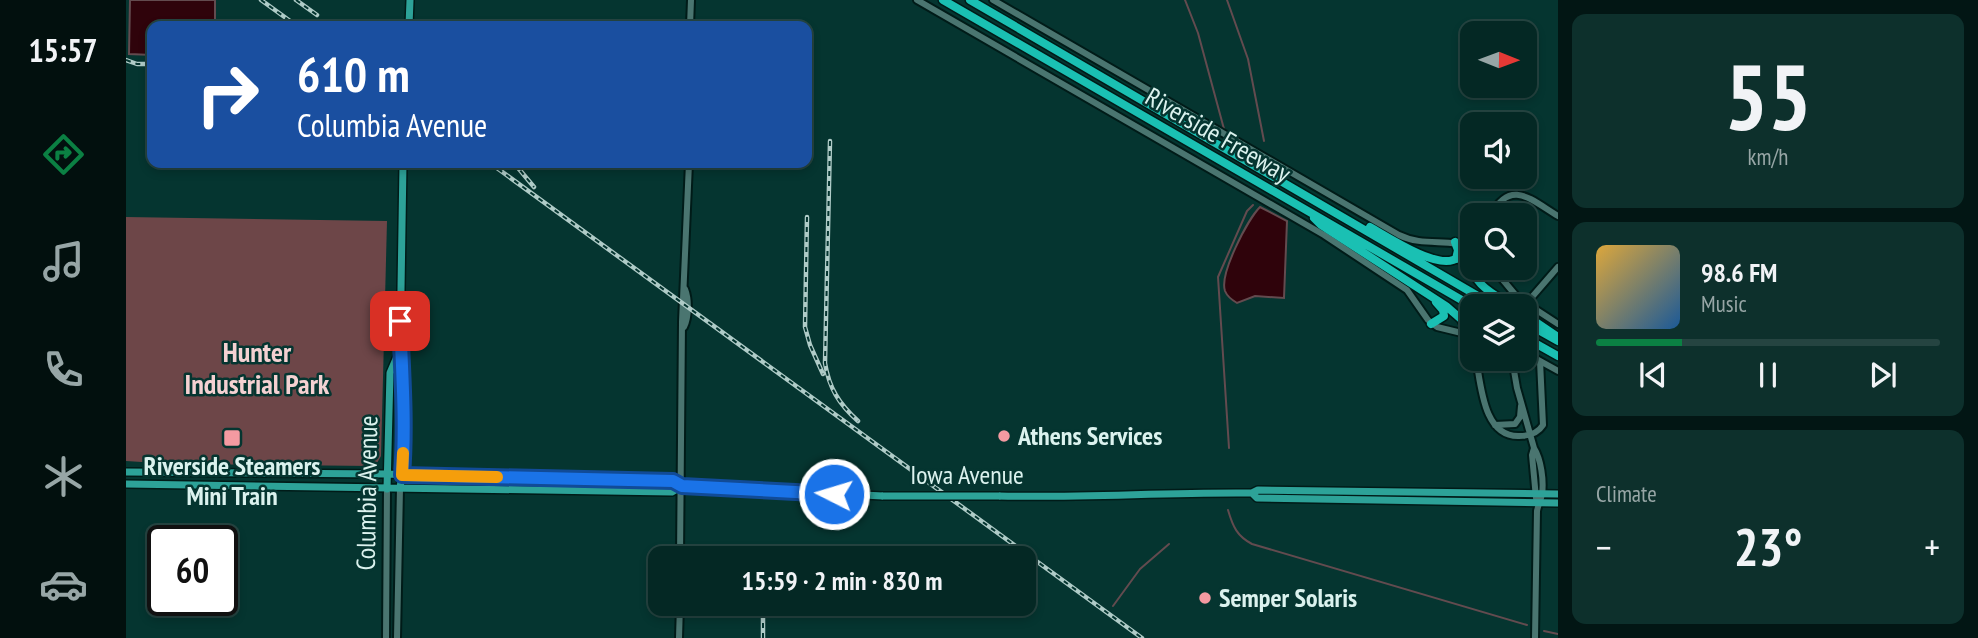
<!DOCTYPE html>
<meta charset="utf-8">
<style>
:root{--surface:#042824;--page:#0d302c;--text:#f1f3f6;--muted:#97a6a6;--line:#254441;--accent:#0b8043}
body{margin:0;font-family:"PT Sans Narrow",sans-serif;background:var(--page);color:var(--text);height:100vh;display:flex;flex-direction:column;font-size:26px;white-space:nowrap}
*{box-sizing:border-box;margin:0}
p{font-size:23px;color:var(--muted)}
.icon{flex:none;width:38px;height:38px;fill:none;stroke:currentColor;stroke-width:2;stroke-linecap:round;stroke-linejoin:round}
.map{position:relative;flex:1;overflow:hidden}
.side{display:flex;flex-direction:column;gap:14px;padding:14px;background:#021614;width:420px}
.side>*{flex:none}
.hud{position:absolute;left:21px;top:21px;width:665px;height:147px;border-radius:14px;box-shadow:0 4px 10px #0003,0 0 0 2px var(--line);background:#1a4fa0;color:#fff;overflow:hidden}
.needle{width:46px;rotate:91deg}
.controls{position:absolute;left:1334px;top:21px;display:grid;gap:14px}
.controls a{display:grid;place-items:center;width:77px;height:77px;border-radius:14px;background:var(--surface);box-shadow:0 4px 10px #0003,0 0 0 2px var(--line);font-size:35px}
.speed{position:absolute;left:21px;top:525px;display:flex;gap:14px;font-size:35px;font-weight:700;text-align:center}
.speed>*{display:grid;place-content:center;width:91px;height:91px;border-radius:50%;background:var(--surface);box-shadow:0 4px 10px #0003,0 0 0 2px var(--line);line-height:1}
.speed .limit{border:4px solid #111;border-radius:10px;background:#fff;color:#111}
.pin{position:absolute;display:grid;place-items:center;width:60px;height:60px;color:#fff;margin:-30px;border-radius:14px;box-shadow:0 4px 10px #0006}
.me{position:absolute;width:77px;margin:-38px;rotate:275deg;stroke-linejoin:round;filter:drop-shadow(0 0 5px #0008)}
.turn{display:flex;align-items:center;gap:24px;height:147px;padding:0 35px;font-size:32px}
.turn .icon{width:91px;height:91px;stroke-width:2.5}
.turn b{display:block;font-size:49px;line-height:60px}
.big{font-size:52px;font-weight:700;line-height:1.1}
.side .tile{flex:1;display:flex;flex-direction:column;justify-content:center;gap:10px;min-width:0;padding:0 24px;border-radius:14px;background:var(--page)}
.side .dial{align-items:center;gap:0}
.dial b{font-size:91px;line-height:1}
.song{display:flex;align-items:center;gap:21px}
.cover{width:84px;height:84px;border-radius:10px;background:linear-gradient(135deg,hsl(40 70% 55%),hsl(210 70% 35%))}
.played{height:7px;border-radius:4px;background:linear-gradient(90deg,var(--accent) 25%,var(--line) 25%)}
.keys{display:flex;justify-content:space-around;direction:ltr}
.heat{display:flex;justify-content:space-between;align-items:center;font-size:38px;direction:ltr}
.trip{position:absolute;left:522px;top:546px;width:388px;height:70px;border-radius:14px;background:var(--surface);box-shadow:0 4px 10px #0003,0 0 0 2px var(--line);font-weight:700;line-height:70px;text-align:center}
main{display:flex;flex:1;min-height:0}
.tabs{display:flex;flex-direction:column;width:126px;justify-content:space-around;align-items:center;background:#02100e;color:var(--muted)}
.tabs .icon{width:49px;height:49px}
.tabs .active{color:var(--accent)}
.tabs b{font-size:32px;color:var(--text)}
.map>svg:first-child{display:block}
.green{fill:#6d4648}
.water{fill:#2f030b;stroke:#634b4f;stroke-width:2}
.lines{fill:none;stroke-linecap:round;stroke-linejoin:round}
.stream{stroke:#634b4f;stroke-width:2}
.secondary-casing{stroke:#001b18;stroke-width:10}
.primary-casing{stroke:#001b18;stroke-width:10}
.highway-casing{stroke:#001b18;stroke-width:11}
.secondary{stroke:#4a7570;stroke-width:6}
.primary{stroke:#2da298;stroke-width:7}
.highway{stroke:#1ac0b3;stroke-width:8}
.rail-casing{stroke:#afcbc7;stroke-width:4.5}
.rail{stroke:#053530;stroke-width:2;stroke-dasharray:5;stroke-linecap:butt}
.secondary-bridge-casing{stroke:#001b18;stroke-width:10;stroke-linecap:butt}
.primary-bridge-casing{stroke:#001b18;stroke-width:10;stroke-linecap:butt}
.secondary-bridge{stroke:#4a7570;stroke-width:6}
.primary-bridge{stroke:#2da298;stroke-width:7}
.route-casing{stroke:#114b97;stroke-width:18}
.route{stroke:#1a73e8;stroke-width:12}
.slow{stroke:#f59e0b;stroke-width:12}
.poi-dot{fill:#f49aa1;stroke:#053530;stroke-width:2.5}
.labels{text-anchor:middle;stroke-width:5;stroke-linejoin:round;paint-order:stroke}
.street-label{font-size:26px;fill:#dbf2ee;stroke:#053530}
.poi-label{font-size:26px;font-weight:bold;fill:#dbf2ee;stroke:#053530;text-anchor:start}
.neighbourhood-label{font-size:28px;font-weight:bold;fill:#f4d1d2;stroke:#053530}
</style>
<main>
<nav class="tabs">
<b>15:57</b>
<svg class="icon active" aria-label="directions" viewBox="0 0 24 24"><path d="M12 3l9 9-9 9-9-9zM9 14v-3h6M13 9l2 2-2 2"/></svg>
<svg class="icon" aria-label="music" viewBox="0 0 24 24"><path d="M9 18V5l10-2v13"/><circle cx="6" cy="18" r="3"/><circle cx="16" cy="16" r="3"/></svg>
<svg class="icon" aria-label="phone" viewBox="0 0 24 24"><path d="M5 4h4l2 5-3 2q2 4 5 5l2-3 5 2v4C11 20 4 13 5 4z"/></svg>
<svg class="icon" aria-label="climate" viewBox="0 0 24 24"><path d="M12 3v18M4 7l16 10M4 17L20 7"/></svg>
<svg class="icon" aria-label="car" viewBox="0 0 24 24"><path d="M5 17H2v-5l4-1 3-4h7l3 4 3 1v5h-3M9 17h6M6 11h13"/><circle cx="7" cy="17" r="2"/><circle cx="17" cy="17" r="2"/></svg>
</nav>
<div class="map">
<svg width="1432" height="638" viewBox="0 0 1432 638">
<rect width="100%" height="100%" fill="#053530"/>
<path class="green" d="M0,217L261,221L255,456L251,463L245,466L47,464L0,461Z"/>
<path class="water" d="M4,0H89V26H26V55L3,54Z
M1134,207L1161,221L1158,298L1129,296L1111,303C1106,300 1101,296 1099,291C1093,274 1122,219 1134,207Z"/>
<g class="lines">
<path class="stream" d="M1059,0L1072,33L1098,129
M1101,0L1122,59L1138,141
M1103,448L1092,277L1121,211L1127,205
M1102,510C1107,527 1111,536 1126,544L1401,625
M987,606L1014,569L1043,544
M1418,631L1432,634"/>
<defs>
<path id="secondary" d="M791,0L1198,235L1281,290L1302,320L1311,327L1344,335
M867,0L1273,235C1297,247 1321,238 1346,247
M564,26L565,0
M1365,215C1385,178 1405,200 1432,216
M1367,268L1392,298L1432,324
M1406,297L1432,267
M558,327C563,317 563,299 559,289
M1398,352L1432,371
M1350,359C1355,384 1357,437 1393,436C1403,436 1412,433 1417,425L1414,361
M1386,359L1391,388L1408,448C1415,459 1418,481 1416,494C1415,500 1412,505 1411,511L1409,638
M1369,425L1389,424L1394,417L1395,406
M1408,448L1406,455L1410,498
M554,558L556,322L563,163
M260,638L261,489
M271,638L274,488
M553,638L554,604"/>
<path id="primary" d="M283,26L284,0
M0,472L261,474L547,481L556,486L757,496
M0,484L546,492L556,486
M274,488C281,449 280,391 274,352L277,163
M261,489L264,373L273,352
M1126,493L1131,498L1432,503
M873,496C957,498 1041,492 1126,493L1132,490L1432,494"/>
<path id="highway" d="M817,0L1346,306
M844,0L1369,306
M1188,218L1195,225L1320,306L1335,319L1343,335
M1244,227C1262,237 1307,267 1327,260C1333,258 1340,252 1346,248
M1329,242L1332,250L1330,259
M1346,256C1342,283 1367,294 1387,306
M1398,314L1432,337
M1398,322L1432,341
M1305,324L1318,316L1317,310L1310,302
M1398,337L1432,356"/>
</defs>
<use href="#secondary" class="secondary-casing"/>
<use href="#primary" class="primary-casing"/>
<use href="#highway" class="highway-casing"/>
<use href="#secondary" class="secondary"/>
<use href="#primary" class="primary"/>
<use href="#highway" class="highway"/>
<defs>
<path id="rail" d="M135,0L171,26
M170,0L191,15
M0,60L11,64H26
M704,141L699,363C703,388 713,404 732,421
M364,163L1016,638
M388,163L408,187
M681,217L679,327L684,345L697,374
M637,638V604"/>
</defs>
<use href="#rail" class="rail-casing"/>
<use href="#rail" class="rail"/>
<defs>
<path id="secondary-bridge" d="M1398,310L1406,297"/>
<path id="primary-bridge" d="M757,496H873"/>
</defs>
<use href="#secondary-bridge" class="secondary-bridge-casing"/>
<use href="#primary-bridge" class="primary-bridge-casing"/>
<use href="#secondary-bridge" class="secondary-bridge"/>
<use href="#primary-bridge" class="primary-bridge"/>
</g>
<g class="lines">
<defs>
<path id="route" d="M274,321C276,372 280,424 276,475L547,481L556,486L708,494"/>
</defs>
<use href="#route" class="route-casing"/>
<use href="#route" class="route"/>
<path class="slow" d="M277,453L276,475L371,477"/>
</g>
<g class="poi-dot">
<circle cx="878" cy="436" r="7"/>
<rect x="97" y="429" width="18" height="18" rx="3.5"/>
<circle cx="1079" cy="598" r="7"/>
</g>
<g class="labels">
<g class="street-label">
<text transform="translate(1092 135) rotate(30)" y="9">Riverside Freeway</text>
<text x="841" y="484">Iowa Avenue</text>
<text transform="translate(241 493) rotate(-89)" y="9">Columbia Avenue</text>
</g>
<g class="poi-label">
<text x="892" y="445">Athens Services</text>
<text x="106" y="475" text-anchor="middle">Riverside Steamers<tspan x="106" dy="30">Mini Train</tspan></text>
<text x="1093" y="607">Semper Solaris</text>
</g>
<g class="neighbourhood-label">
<text x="131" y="362">Hunter<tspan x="131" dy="32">Industrial Park</tspan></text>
</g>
</g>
</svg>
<div class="controls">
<a><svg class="needle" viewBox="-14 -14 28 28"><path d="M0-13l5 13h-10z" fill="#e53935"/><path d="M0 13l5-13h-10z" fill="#97a6a6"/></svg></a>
<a><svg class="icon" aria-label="sound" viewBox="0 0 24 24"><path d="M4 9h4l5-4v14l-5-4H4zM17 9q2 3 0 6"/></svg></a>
<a><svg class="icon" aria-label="search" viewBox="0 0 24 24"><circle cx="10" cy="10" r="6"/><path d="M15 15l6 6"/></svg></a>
<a><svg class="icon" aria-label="layers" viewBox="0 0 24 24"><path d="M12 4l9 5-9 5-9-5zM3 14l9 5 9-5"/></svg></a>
</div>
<div class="speed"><div class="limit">60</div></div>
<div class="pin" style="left:274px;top:321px;background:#d93025"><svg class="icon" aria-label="arrive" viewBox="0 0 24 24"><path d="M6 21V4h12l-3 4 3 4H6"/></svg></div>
<svg class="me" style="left:708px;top:494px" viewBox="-20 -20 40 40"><circle r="17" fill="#1a73e8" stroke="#fff" stroke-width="3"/><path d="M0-11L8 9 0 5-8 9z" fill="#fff"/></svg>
<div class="trip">15:59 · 2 min · 830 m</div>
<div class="hud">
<div class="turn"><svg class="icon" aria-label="right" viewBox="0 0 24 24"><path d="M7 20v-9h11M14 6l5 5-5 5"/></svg><div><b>610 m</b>Columbia Avenue</div></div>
</div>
</div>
<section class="side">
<div class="tile dial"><b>55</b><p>km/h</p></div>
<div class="tile">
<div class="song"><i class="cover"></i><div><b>98.6 FM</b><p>Music</p></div></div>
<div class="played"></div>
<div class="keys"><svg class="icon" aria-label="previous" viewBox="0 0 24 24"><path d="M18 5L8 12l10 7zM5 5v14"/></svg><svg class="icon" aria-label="pause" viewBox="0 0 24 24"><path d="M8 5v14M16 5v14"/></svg><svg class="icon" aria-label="next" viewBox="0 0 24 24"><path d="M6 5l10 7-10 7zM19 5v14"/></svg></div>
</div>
<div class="tile"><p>Climate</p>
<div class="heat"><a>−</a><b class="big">23°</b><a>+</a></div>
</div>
</section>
</main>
